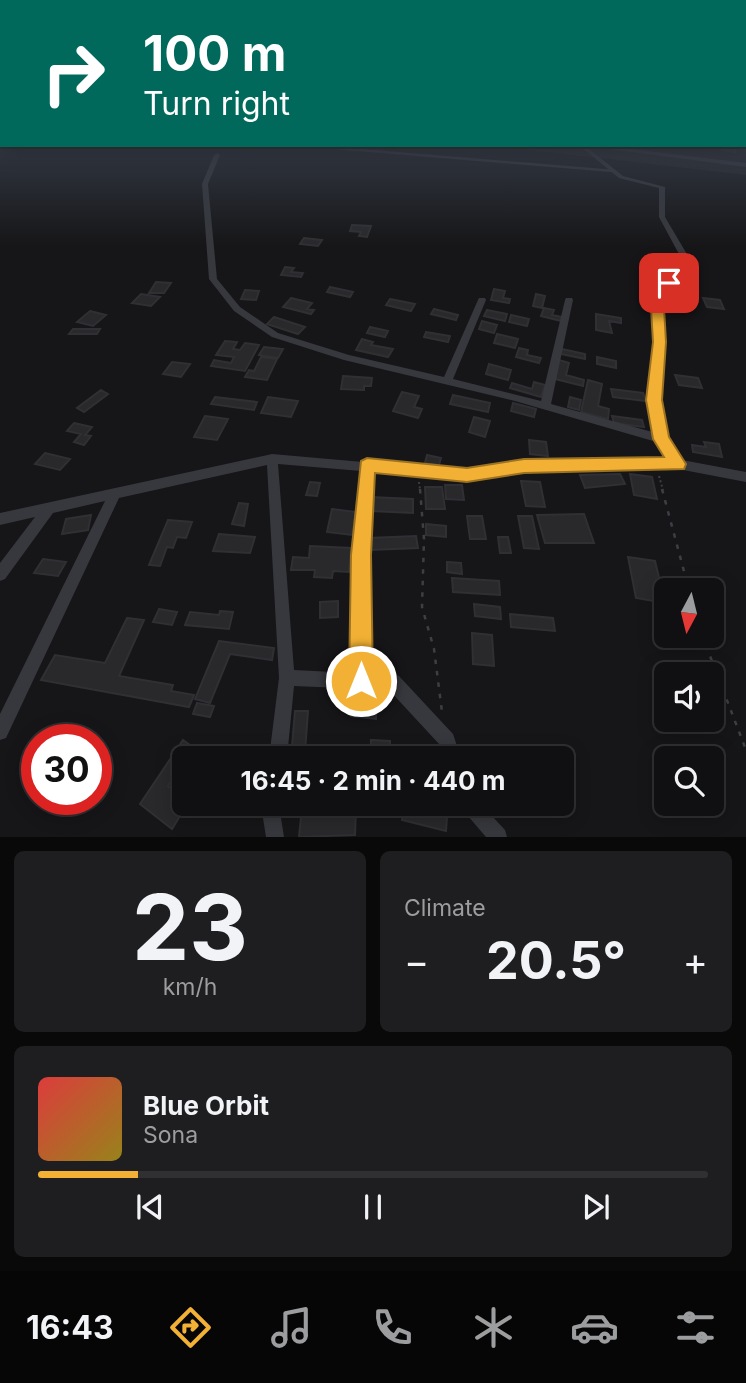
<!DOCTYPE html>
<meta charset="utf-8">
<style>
:root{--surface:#101012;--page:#1e1e20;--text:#f1f3f6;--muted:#9c9d9f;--line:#303032;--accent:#f2b134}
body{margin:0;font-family:Inter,sans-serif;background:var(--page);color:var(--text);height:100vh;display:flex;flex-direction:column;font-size:26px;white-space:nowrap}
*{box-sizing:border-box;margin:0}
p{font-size:23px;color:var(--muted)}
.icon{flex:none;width:38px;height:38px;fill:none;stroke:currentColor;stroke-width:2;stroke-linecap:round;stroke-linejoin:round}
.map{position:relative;height:837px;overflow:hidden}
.drawer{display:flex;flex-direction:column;gap:14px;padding:14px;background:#09090a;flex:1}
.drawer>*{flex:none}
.banner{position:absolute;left:0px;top:0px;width:747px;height:147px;box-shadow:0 4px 18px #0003,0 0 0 2px var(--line);background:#00695c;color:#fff;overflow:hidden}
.needle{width:46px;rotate:187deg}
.controls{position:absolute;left:654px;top:578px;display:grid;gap:14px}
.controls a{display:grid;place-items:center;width:70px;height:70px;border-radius:10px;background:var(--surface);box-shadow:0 4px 18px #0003,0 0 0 2px var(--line);font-size:35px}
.speed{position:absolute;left:21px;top:724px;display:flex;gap:14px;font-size:35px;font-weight:700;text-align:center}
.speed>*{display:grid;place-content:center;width:91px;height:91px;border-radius:50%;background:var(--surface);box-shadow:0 4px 18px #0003,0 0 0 2px var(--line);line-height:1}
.speed .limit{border:10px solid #d22;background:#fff;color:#111}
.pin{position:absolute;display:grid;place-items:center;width:60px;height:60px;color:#fff;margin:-30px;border-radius:14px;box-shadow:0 4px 10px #0006}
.me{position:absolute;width:77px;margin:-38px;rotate:0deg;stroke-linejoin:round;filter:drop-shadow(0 0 5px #0008)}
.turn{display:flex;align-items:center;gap:24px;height:147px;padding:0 28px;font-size:32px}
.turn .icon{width:91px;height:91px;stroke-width:2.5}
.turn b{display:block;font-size:49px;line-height:60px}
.big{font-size:52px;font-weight:700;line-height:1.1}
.drawer .card{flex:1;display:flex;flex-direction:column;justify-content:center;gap:10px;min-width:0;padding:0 24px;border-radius:10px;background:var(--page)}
.drawer .dial{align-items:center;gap:0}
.dial b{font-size:91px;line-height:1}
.song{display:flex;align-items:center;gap:21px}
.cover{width:84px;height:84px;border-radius:10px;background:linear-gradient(135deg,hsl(0 70% 55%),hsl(50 70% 35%))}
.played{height:7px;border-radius:4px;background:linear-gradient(90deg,var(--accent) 15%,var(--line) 15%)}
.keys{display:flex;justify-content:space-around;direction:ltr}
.heat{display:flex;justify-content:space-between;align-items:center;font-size:38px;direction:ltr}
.drawer .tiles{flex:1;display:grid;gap:14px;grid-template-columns:1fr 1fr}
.card:last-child{grid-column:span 2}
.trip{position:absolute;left:172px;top:746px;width:402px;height:70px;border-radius:10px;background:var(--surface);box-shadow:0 4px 18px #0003,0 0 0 2px var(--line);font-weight:700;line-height:70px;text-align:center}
.tabs{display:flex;height:112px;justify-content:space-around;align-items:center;background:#060607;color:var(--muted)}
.tabs .icon{width:49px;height:49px}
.tabs .current{color:var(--accent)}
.tabs b{font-size:32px;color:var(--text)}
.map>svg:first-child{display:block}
.built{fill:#222225}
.building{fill:#29292c;stroke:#303034;stroke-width:2}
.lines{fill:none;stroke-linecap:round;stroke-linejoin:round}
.path-far1{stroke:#3d3f44;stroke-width:2;stroke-dasharray:2 2.5;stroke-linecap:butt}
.path{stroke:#3d3f44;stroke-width:2.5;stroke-dasharray:4.5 7;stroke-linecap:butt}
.service{stroke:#37383d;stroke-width:2.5}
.minor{fill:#37383d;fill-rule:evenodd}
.tertiary{fill:#37383d;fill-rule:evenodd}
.route{fill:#f2b134;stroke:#9d7322;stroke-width:2}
</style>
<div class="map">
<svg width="746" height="837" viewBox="0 0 746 837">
<rect width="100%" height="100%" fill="#161618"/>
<path class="built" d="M746,129V175L488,145H746Z"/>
<path class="building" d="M746,140V149L735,147V152L722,150V145H746Z
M352,225L371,226L367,237L359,236L361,232L350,231Z
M304,238L322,240L318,246L300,244Z
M285,267L294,268L291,272L303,273L301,277L281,275Z
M156,282L171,283L164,293H149Z
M330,287L353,292L350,297L327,292Z
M494,289L505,291L503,298L510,299L509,303L491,300Z
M245,290L259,291L256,300L241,299Z
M141,294L160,297L151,306L132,303Z
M536,294L545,296L542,308L533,306Z
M291,298L312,303L307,309L314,310L311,314L283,307Z
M703,298L720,300L724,309L707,307Z
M390,299L415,304L411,311L386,305Z
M544,308L554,310L552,315L562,317L561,321L541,316Z
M434,309L458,315L456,320L431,314Z
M487,310L507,314L505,321L484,316Z
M90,311L106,315L93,326L77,322Z
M596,314L621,318V323L609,321L612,333L596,330Z
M511,315L529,319L527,326L509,322Z
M274,317L305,327L298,334L267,324Z
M482,321L497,325L494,333L479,329Z
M370,327L388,331L385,337L367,333Z
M73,329H100L97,334H69Z
M426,332L450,336L448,342L424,337Z
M497,334L518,339L515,348L494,343Z
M362,339L373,342L371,345L393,349L388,357L356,350Z
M225,341L237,342L233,349L240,350L245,343L259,345L245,371L211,366L214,360L231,363L234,357L216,355Z
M264,347L283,349L278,358L259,355Z
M519,348L528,350L527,355L541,358L539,363L516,357Z
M562,349L585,354V359L561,354Z
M261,357L277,359L267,380L245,377L249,370L254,371Z
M597,357L616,361V368L597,364Z
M559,360L569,363L566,375L584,380L583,386L555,379Z
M172,362L190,364L181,377L163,374Z
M489,364L511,370L508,380L486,374Z
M675,375L698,378L702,388L679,385Z
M343,376L372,378L371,386H364V390L341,389Z
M588,380L602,384L598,406L609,409L608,419L581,412Z
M534,382L545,385L541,397L510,388L512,383L532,389Z
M611,389L643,393L646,401L613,397Z
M101,390L108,394L84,412L77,408Z
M402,392L419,396L414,407L422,409L418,418L393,411Z
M453,395L490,403L488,412L450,404Z
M215,397L257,402L254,410L211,404Z
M268,397L298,401L291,417L261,413Z
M570,397L581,400L579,410L568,407Z
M513,403L536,409L534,417L511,411Z
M205,416L228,419L217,440L194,437Z
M612,416L642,420L644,427L614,423Z
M474,417L490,421L485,437L469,432Z
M74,423L92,427L85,435L91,436L84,445L74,442L81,434L67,431Z
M529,440L546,442L548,456L530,454Z
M704,442L719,444L722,457L693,452L692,445L706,447Z
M45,453L70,459L60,470L35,464Z
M427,455L441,458L439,465L425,463Z
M620,474L625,484L585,488L580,475Z
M630,474L652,477L657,499L634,495Z
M521,481L540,482L545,507L526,506Z
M310,482L320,483L317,496L306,495Z
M445,485H462L464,500L446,499Z
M425,487H442L445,509H426Z
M371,497L413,499V513L371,511Z
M239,503L248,504L244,526L232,524Z
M332,509L356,512L352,535L327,532Z
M584,514L594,543H545L537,515Z
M91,515L88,530L62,534L66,519Z
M467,516H482L486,539H470Z
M518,516H532L539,549L524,548Z
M168,520L192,522L186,538L177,537L173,548L167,547L160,566L149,565Z
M426,524L446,526V537L426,535Z
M219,534L255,537L250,553L213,551Z
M416,536L418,548L370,550L369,538Z
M498,537H508L511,553H500Z
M310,546L351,548L349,572L333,571L332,578L314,577L315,570H291L293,557L309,558Z
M628,557L655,561L665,603L636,598Z
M43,559L66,562L58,576L34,573Z
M447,562L461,563L462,574L447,572Z
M452,578L499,581L500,595L453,592Z
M338,601V617L320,618V602Z
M474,604L500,607L501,619L475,616Z
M159,609L177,612L172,625L153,622Z
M220,611L233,612L229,629L185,625L190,612L219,615Z
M510,614L553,618L555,631L511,627Z
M127,618L144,620L119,676L173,685L171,691L194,695L189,707L41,680L55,655L105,663Z
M472,633L492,635L494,666L473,664Z
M219,641L274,648L272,660L230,654L210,703L195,699Z
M353,694L377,696L376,719L351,716Z
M197,703L214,706L210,717L193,714Z
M295,711H308L305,752H321L320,758H291Z
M183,740L206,756L184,758V768L181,766L168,786L184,798V803H188L172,829L140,804Z
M371,740L390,741V758H370Z
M404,803L431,807V803H448L446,831L402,820Z
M302,807L356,809L355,835L299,837Z"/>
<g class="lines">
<path class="path-far1" d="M659,476L663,490
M419,482L420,490"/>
<path class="path" d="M420,489L424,539L422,607L434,649L442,712
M662,489L689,590
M702,635L746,750"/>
<path class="service" d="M299,145L614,171"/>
<path class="minor" d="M579,145H584L623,176L665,187V217L688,256L686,269L664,295L663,308L664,338L661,406L666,432L682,460L746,472V482L678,469L524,471L467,480L372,472L368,555L369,673L393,674L399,676L453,734L461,758H443L440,745L389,690L294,686L287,758H269L279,678L267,465L119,498L6,738L0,740V714L105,501L53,513L5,579L0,581V563L35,517L0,525V513L272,454L363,462L367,460L371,463L467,470L524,461L669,460L660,443L515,401L344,360L272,337L234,311L209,279L202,184L214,155L217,153L220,155L208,184L217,279L240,307L278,333L349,355L444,377L478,300L479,298H485L486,300L453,379L541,401L565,300L566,298H572L573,300L551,404L656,433L651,406L655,301L657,293L678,269L680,256L659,217V188L619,178ZM278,464L361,471L354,555L353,673L294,670Z
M264,803H282L281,818L284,837H266L263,818Z
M459,803H480L505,830L507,837H486L462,809Z"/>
<path class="tertiary" d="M578,145H598L746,163V167Z"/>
</g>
<linearGradient id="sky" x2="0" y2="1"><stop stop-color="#0c0c0d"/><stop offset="0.52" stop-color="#363c48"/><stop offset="1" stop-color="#363c48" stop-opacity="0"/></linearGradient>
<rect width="746" height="246" fill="url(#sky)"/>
<path class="route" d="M669,280L675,283L666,296L664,308L666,342L662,400L669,437L686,464L684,469L524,473L467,482L375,473L371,555L373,681L370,690L361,693L353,690L349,681L351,555L361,461L367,458L467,468L524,459L664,457L653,439L646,400L653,342L651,308L653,295Z"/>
</svg>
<div class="controls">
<a><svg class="needle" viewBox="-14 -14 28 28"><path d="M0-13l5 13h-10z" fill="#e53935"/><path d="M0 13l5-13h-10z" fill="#9c9d9f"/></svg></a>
<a><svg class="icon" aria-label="sound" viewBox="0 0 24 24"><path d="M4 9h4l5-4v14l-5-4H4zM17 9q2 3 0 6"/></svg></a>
<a><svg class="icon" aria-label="search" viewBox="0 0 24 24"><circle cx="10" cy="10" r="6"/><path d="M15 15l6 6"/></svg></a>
</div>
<div class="speed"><div class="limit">30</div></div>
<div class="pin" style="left:669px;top:283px;background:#d93025"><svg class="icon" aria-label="arrive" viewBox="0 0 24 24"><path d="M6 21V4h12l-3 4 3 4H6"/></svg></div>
<svg class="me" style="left:361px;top:681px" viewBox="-20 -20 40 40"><circle r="17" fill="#f2b134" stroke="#fff" stroke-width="3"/><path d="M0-11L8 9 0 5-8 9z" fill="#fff"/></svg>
<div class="trip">16:45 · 2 min · 440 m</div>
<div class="banner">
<div class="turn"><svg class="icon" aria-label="right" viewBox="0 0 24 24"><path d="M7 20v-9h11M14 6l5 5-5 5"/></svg><div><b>100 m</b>Turn right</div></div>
</div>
</div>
<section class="drawer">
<div class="tiles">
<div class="card dial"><b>23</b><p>km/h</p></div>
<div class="card"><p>Climate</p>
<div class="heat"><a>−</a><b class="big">20.5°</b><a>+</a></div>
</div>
<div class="card">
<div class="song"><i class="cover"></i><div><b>Blue Orbit</b><p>Sona</p></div></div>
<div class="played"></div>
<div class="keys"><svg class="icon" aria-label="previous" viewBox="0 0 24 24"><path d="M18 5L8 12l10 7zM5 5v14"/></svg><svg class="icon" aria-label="pause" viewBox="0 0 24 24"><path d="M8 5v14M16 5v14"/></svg><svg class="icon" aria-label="next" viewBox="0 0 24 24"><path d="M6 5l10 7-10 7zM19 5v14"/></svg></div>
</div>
</div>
</section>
<nav class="tabs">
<b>16:43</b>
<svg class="icon current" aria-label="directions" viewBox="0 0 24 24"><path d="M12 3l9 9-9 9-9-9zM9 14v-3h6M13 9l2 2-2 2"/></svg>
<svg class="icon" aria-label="music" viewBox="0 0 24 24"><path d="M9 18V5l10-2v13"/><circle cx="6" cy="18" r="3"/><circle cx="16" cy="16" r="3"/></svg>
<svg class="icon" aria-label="phone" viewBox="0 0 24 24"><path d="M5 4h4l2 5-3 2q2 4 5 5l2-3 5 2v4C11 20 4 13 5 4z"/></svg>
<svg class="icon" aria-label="climate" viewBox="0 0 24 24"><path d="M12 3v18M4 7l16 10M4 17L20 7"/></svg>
<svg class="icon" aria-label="car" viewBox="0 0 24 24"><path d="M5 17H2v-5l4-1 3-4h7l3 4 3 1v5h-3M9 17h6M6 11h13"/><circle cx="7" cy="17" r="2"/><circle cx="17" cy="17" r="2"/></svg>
<svg class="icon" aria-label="filters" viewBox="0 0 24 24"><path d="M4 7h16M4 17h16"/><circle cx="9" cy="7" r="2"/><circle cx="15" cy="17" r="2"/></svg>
</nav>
